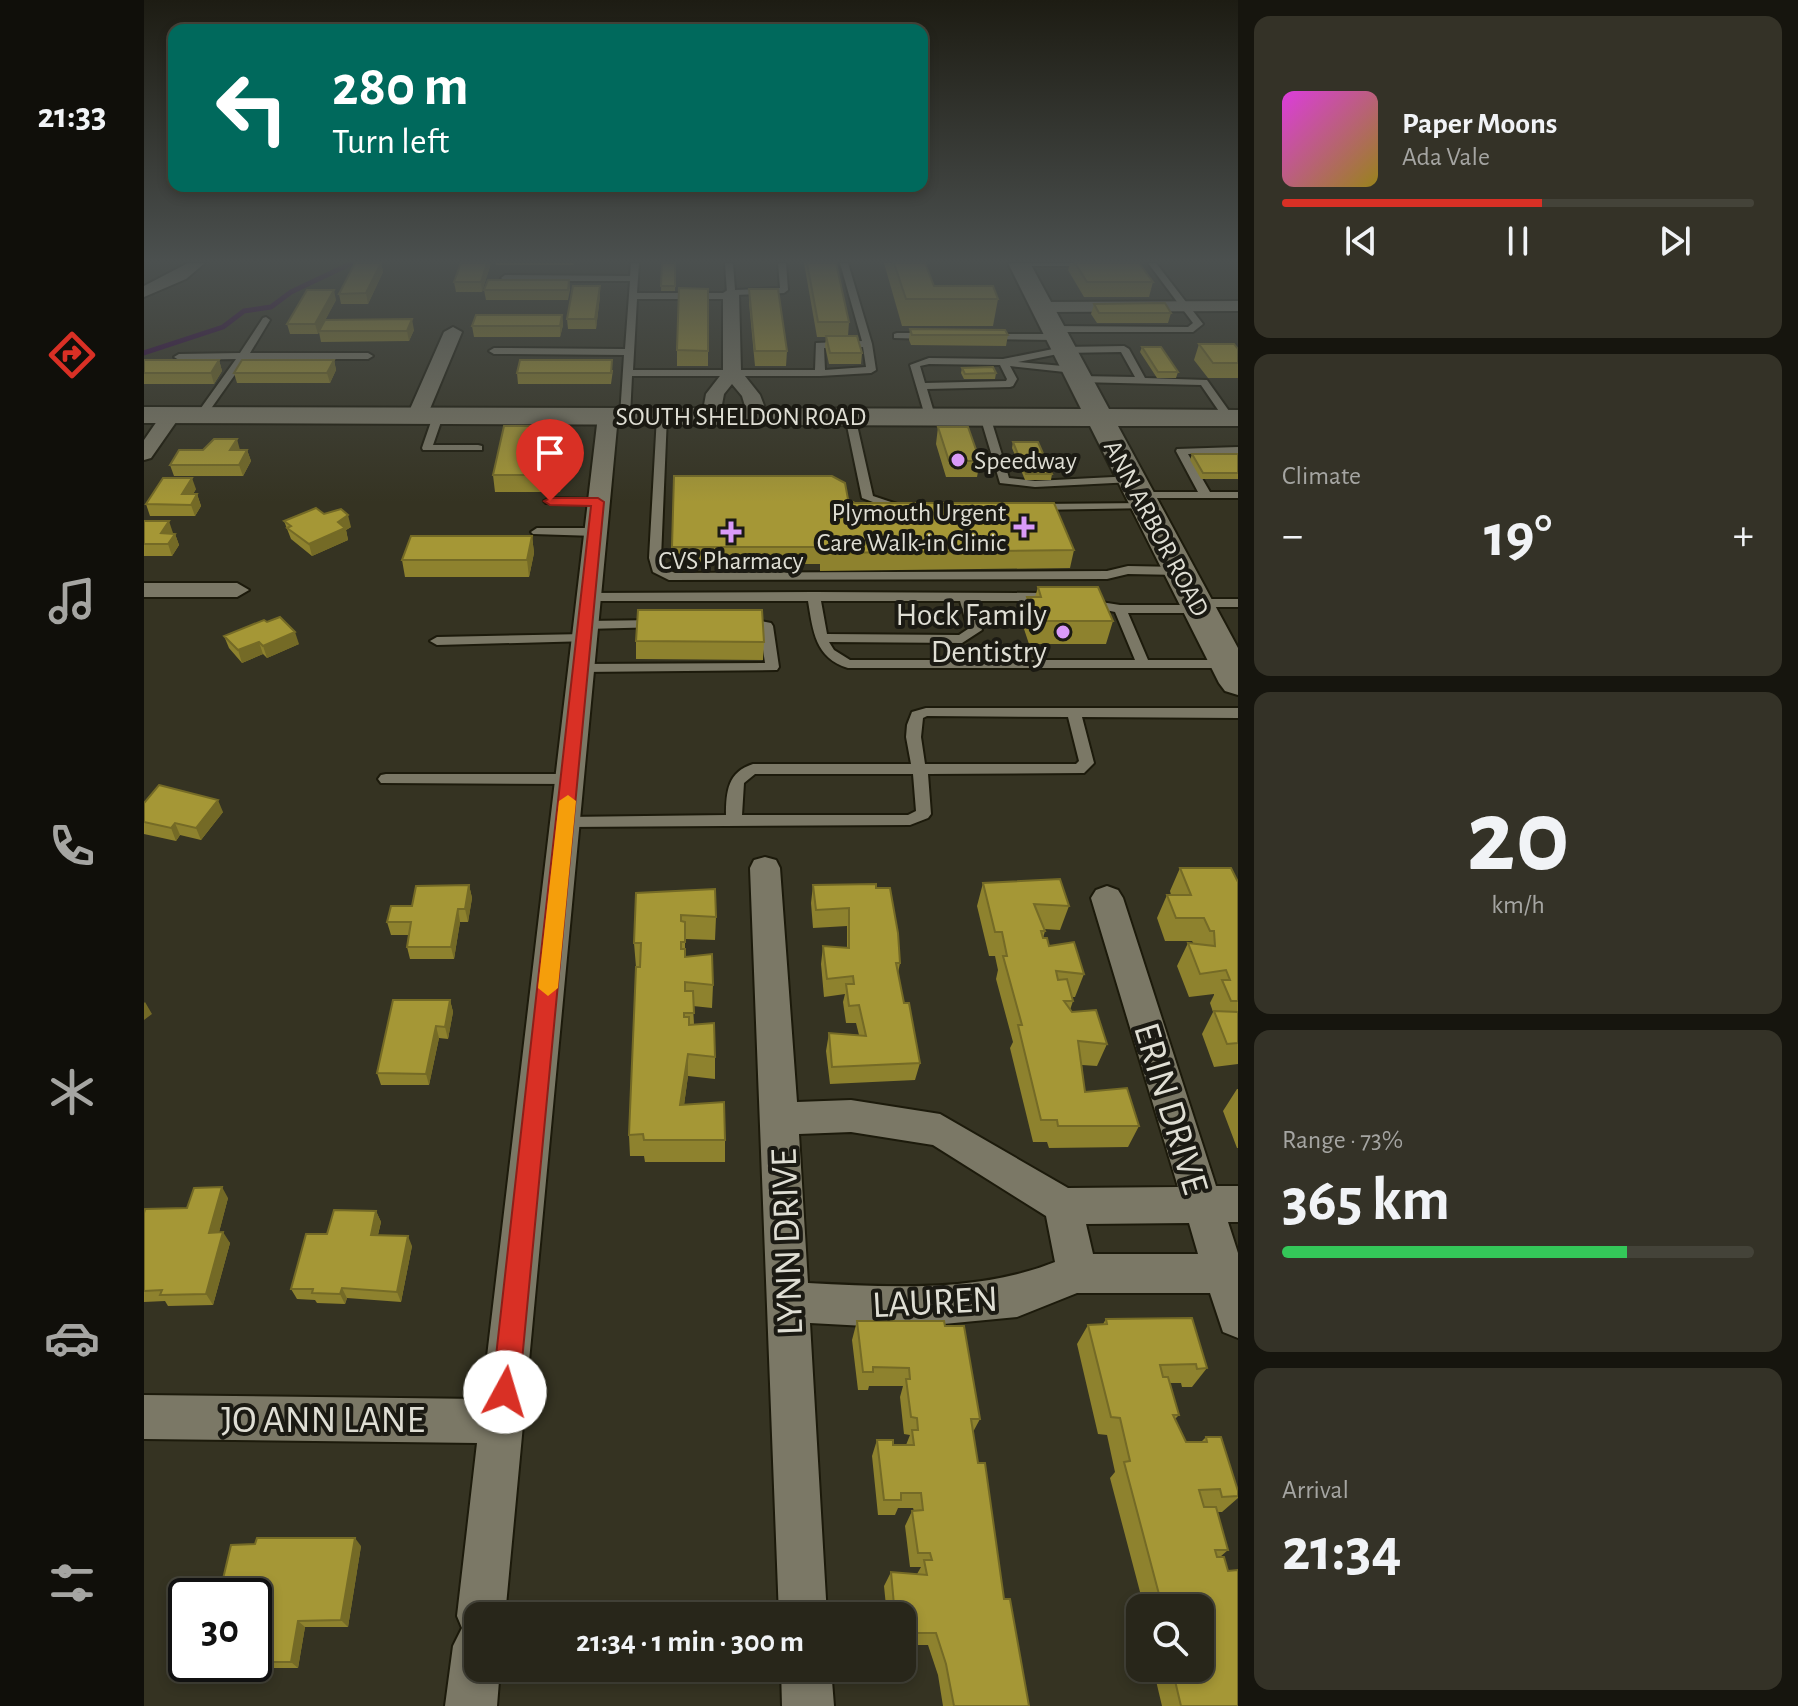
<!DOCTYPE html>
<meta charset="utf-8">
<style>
:root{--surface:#28261a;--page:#343227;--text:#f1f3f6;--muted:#a5a5a2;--line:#444339;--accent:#d93025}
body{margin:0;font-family:"Alegreya Sans",sans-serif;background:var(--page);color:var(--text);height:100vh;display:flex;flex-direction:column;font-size:30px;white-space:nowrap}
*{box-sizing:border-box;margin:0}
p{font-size:26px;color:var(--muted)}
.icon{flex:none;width:44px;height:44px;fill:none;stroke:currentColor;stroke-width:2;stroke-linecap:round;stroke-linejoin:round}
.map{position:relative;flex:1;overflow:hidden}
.panel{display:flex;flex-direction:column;gap:16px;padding:16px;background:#16150e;width:560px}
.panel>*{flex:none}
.hud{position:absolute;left:24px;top:24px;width:760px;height:168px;border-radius:16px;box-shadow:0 4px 12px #0003,0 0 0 2px var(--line);background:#00695c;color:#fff;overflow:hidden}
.controls{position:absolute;left:982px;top:1594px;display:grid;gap:16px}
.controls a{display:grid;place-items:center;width:88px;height:88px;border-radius:16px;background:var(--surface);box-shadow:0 4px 12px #0003,0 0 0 2px var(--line);font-size:40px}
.speed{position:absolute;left:24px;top:1578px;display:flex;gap:16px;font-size:40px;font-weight:700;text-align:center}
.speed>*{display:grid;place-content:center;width:104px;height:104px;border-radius:50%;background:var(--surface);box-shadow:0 4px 12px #0003,0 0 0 2px var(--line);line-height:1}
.speed .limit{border:4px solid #111;border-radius:12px;background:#fff;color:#111}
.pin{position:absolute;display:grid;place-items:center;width:68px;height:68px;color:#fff;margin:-82px -34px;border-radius:50% 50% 50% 0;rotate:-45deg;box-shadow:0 0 8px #0007}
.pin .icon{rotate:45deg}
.me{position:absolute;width:88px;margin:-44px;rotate:6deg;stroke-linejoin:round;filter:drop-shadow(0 0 6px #0008)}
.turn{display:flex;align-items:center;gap:28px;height:168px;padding:0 32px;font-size:36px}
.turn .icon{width:104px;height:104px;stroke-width:2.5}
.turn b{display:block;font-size:56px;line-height:68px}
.big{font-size:60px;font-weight:700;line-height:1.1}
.panel .widget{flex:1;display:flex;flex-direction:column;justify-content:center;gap:12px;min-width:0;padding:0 28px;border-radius:16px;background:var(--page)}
.panel .dial{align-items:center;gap:0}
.dial b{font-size:104px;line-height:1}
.song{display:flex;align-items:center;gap:24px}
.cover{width:96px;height:96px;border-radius:12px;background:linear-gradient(135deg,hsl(300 70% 55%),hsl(50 70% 35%))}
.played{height:8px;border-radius:4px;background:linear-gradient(90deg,var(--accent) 55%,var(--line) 55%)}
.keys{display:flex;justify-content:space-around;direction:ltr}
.heat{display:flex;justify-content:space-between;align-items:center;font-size:44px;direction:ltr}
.charge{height:12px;border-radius:6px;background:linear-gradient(90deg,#34c759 73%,var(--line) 0)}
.trip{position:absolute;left:320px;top:1602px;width:452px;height:80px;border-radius:16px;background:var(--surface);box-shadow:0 4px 12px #0003,0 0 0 2px var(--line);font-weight:700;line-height:80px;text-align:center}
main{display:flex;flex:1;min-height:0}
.dock{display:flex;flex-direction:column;width:144px;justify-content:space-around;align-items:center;background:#100f0a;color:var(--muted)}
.dock .icon{width:56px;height:56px}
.dock .selected{color:var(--accent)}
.dock b{font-size:36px;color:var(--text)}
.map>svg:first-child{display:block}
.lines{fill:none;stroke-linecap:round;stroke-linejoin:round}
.stream{stroke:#310042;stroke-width:5}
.lane-casing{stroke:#1c1a0b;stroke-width:4}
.street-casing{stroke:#1c1a0b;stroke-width:4}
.secondary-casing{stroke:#1c1a0b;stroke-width:4}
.lane{fill:#7b7866;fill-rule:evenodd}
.street{fill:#7b7866;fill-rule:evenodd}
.secondary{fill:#7b7866;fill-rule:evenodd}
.wall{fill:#8e822e}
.shaded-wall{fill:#746a26}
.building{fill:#a59736;stroke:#746a26;stroke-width:2}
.route{fill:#d93025;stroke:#8d1f18;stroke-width:2}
.slow{fill:#f59e0b}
.poi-dot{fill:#d99af7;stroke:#1b1a13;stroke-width:3}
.labels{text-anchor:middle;stroke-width:8;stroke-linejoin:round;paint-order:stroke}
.far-street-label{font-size:26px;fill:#dfded4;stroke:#1b1a13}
.far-poi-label{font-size:26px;fill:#dfded4;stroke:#1b1a13;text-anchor:start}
.poi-label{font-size:32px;fill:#dfded4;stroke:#1b1a13;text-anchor:end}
.near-street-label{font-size:38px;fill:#dfded4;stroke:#1b1a13}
</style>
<main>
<nav class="dock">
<b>21:33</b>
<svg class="icon selected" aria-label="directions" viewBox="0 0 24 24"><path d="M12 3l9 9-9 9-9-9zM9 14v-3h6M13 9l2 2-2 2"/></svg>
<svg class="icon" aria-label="music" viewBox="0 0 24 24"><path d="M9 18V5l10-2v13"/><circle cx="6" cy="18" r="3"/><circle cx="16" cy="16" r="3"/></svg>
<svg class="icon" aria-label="phone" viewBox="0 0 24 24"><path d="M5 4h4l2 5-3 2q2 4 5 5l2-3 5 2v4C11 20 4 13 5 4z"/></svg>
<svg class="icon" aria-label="climate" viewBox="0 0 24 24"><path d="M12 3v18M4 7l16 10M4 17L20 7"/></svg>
<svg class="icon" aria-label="car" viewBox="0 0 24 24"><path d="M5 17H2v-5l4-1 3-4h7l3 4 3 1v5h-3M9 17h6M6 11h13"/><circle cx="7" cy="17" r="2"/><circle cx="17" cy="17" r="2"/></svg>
<svg class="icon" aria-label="filters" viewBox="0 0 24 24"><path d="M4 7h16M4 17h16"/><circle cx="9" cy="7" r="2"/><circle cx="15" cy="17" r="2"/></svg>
</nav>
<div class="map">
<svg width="1094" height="1706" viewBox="0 0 1094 1706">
<rect width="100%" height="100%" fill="#353322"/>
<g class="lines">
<path class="stream" d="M0,353L79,327L100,311L127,307L147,292L208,263"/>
<defs>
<path id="lane" d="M487,263H495L493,293H583L581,263H589L591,290L636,288L634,263H642L644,290L640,293L591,295L587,299H493L489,370H671L672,343L718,341L696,263H704L728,344L732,370L727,373L676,376H488L486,416L481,419L476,416L480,355L350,354L345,351L350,348L481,349L486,281H361L357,278L361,275L486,276ZM719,347L722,367L681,370L680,348Z
M873,263H949L950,264L946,266H876Z
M1004,263H1012L1059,324L1049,332H909L904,329L909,326L1044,327L1049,323Z
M122,317L126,320L106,353H224L229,356L224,359H102L61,417H53L52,415L92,359L35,360L30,357L35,354L96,353L119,318Z
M753,333H787L792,336L787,339L750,338V334Z
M842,334H913L918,337L913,340L839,339V335Z
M980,346L985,349L1001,378L1063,380L1090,418L1081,420L1057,385L935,382L930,379L935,376L991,377L977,352L919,353L874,362L930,367L935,370L930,373L866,366L873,379L869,386L866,387L783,389L791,416L786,419L781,416L766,365L785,358L859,359L919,347ZM785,364L856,365L863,379L862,381L781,383L776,366Z
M294,413L299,416L289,445H334L338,446V450H279L278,448L289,416Z
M518,413L523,416L517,558L519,567L531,573L963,571L984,566L1036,567L1042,571L1036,575L984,574L963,579L525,580L509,572L505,558L513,416Z
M706,413L711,416L729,496L756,505V509H748L718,498L701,416Z
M841,413L846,416L865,478L891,481L989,476L995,479L989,482L891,487L856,483L836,416Z
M1094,447V453L1044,454L1066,492H1094V498H997L991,495L997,492H1054L1032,451L1033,449Z
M406,498L454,499L460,502L454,505L402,503L400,501Z
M1003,503L1009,506L1007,508L892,510L886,507L892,504Z
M393,528H451L457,532L451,536L389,534L387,532Z
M670,592L903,593L909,597L903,601H828L838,630L818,643L685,642L690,650L706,660H991L971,612L938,605V599L976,605H1048L1049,600L1053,599H1094V607H1060V612L1055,613H984L1004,660H1084L1091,664L1084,668H704C671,658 669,631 664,601H445L439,597L445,593ZM677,601H816L824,629L815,635L683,634Z
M600,618L627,623L629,626L635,667L633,670L437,672L430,668L437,664L621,663L616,629L595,625L594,622Z
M513,620L519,624L518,627L442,629L436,625L442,621Z
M441,634L446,635V641L293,645L286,641L293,637Z
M782,708H1094V718L938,717L950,763L940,773L784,774L787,814L784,818L766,825L421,827L413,822L421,817L582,815C582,791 584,772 609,764H767L762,737L763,725L768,712ZM783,716L924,717L935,761L932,764H781L777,737L779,718ZM611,774H769L772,811L764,815H598L600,783Z
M242,774H426L434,779L426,784L237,783L234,779L237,775Z"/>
<path id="street" d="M44,263H61L42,279L0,297V286Z
M587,288L595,293L597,371L616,395L624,416L614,422L604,416L598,396L588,384L580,394L575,420H561L558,416L562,394L579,372V293Z
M1094,301V311L899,312L891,307L899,302Z
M309,327L318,332L283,416L280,420H266L263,416L300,332Z
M27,409L37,415L7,458L0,460V440L20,411Z
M464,410L474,416L361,1616H334V1668H356L353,1706H301L309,1646L318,1628L313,1616L333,1443L0,1439V1395L338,1399L454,416Z
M0,583H93L105,590L93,597H0Z
M621,857L632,860L636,868L653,1102L707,1100L796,1114L924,1188L1034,1187L947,898L952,890L963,886L974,890L979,898L1072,1186H1094V1222H1084L1094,1253V1338L1079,1332L1066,1293H933L873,1317L758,1328L666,1323L683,1616H635L606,868L610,860ZM707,1132L789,1145L902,1216L911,1262C833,1293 746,1287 664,1283L655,1134ZM1045,1223L1054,1254H949L942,1224Z
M637,1668H687L690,1706H638Z"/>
<path id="secondary" d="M864,263H886L965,409L1094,410V426H974L1094,648V695L1081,691L1075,683L946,426L0,423V407L937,409Z"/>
</defs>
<use href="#lane" class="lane-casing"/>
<use href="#street" class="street-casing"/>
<use href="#secondary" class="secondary-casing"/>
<use href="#lane" class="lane"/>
<use href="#street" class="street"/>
<use href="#secondary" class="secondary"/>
</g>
<path class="wall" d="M237,263L239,272L224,304H197L195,294Z
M347,263L338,292H312L310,282Z
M351,263H430V265H352Z
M518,263H531V291H517Z
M660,263H692L705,322L704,336L718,353L717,364H685L681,346L682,337H673Z
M740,263H781L790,286L854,299L849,326H758Z
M926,263H995L1009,282L1005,297H940L924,270Z
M425,280L426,290L424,300H342L340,290Z
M564,289V366H533V350Z
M605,289L643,351L642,366H611L605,303Z
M456,296L452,329H424L423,319Z
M192,300L181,320L270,330L265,341L177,342L175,332L174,334H146L143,324Z
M950,304L1027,313L1024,323H953L947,314Z
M418,315L419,325L416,337H330L328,326Z
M766,329L864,335L862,346L767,345L765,340Z
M1055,344L1094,349V378H1064L1050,360Z
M998,347L1034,372L1032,378H1013L996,352Z
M0,360H75L78,371L70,384H0Z
M190,360L192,370L186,383H93L90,373Z
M818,368L852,373L851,379H820L817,373Z
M469,370L467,384H374L373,373Z
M423,426L424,443L416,492H351L349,475Z
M794,427L836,461L833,477H802L792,444Z
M869,442L908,474L907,480H881L868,448Z
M96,450H103L107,461L99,476H30L26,465Z
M1048,454H1094V479H1057L1046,460Z
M52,489L49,494H53L57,506L51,516H6L2,504Z
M704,499L711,503L930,550L926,568L676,571V564H528V547Z
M180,514L207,527L202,530L204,540L168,556L147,539L140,521Z
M0,521L31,534L35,545L28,556H0Z
M388,536L390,553L385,577H261L258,560Z
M894,587L969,621L962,644H885L877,620L883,597H891Z
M80,636L155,644L123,658L119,654L98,663L85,648Z
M492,641L620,642L619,660L492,659Z
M0,803L79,812L57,840L36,835L32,841L0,834Z
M1036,868L1094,882V1064L1070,1067L1058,1034L1069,1012L1066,1003L1070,995V994L1045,997L1033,966L1044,943L1050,944L1048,941H1021L1013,918L1023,895H1027L1026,891Z
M839,883L925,906L916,930L900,929L901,931L899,938L905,946L940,974L931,997H928L929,1001L926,1010L963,1044L953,1066L938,1065L941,1092L995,1126L984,1147L905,1148L903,1142H889L866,1048L869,1042L852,979L854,970L851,956H845L833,906Z
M732,884L756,963L754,973L760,1003L776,1063L771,1080L686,1084L682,1051L685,1033L715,1035L712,1023H702L699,1002L701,994L680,997L677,964L679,946L703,948V926L669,928L667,903L669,885Z
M325,885L328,898L324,922H316L310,959H266L263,947L265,935H247L243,922L268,906Z
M492,893L572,917L571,940L541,939V957L569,985L568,1008L549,1006L550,1024L571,1057V1079L544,1076L540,1105L581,1140V1162H501L500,1156H486L485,1135L492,967L490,943Z
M306,1000L309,1012L304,1039L295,1038L285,1085H237L233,1073Z
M1093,1089H1094V1148H1093L1079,1111Z
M84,1198L75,1232L86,1243L69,1305L24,1306L21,1301L0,1302V1213L43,1208Z
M232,1211L237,1222L234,1235L268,1246L257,1302L203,1298L201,1304L173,1303L171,1300L153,1299L147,1289L183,1234Z
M962,1319L1063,1368L1048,1387H1038L1037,1383H1025L1035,1415L1031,1419L1042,1442H1057L1062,1437L1094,1491V1498L1078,1512H1073L1084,1550L1076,1557L1094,1706H1018L1009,1668H1056V1608H998L1000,1607L966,1478L971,1472L963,1435L954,1434L933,1344L944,1325L959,1324Z
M713,1321L836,1419L829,1432L834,1463L860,1599L885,1706H799L794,1675L784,1645H766L762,1651H758V1616H743L740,1586L747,1572L773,1574L777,1567H766L761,1526L768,1511H770L769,1508H754L751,1515H734L728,1456L733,1440L749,1445H762L766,1435L760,1434L756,1397L759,1386H725L724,1390H714L708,1340Z
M217,1546L204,1627H161L154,1668H92L86,1664H110V1596Z"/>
<path class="shaded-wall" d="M237,263L239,272L224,304L222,293Z
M343,263H347L338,292L337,282Z
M456,286V296L452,329L451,319Z
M190,290L192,300L174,334L171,324Z
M418,315L419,325L416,337V326Z
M268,319L270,330L265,341L263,331Z
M75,360L78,371L70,384L67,373Z
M190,360L192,370L186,383L183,373Z
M423,426L424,443L416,492L415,475Z
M93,439L96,450H86Z
M103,450L107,461L99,476L95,465Z
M48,478L52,489L42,506L38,494Z
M53,494L57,506L51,516L47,505Z
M204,515L207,527L202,530L204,540L168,556L165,544Z
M25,521L29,533L22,545L17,533Z
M31,534L35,545L28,556L24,544Z
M388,536L390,553L385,577L383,560Z
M151,632L155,644L123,658L119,646Z
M115,642L119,654L98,663L94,650Z
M74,800L79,812L57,840L52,828Z
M31,823L36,835L32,841L27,828Z
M325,885L328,898L324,922L321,909Z
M314,909L316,922L310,959L307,947Z
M306,1000L309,1012L304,1039L301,1027Z
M1,1002L8,1014L0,1020V1003Z
M292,1026L295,1038L285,1085L282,1074Z
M544,1054V1076L537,1127L536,1105Z
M78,1187L84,1198L72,1244L65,1233Z
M232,1211L237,1222L231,1246L227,1235Z
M79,1232L86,1243L69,1305L62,1294Z
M264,1236L268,1246L257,1302L253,1292Z
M198,1288L203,1298L201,1304L196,1294Z
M211,1538L217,1546L204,1627L197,1620Z
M154,1621L161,1627L154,1668L147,1662Z"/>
<path class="building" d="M211,263H237L222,293L195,294Z
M317,263H343L337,282H310Z
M518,263H531V286H517Z
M663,263H692L705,322H674Z
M750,263H781L790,286H849L854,299H762Z
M931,263H995L1009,282H943Z
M344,280H425L424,290H340Z
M429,286H456L451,319H423Z
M535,288L564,289V351L533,350Z
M605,289H634L643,351H611Z
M163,290H190L171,324H143Z
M1021,303L1027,313H955L950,304Z
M332,315H418L416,326H328Z
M268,319L263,331H175L181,320Z
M766,329L861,330L864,335H768Z
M682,336H713L718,353H686Z
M1055,344H1090L1094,349V363H1069Z
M998,347H1017L1034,372H1014Z
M0,360H75L67,373H0Z
M98,360H190L183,373H90Z
M376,360H468L467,373H373Z
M849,367L852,373L821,374L818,368Z
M360,426H423L415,475H349Z
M794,427H824L836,461H805Z
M70,439H93L86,450H103L95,465H26L35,450H59Z
M869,442H894L908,474H882Z
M1048,454H1094V473H1059Z
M530,476H688L701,483L704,499L711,503H910L930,550L678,553L677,547H528Z
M19,478H48L38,494H53L47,505L2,504Z
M172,508L180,514L197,509L204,515L194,522L201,528L165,544L143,528L147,526L140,521Z
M0,521H25L17,533L31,534L24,544H0Z
M267,536H388L383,560H258Z
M894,587H954L969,621H891L883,597H897Z
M494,610H618L620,642L492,641Z
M136,617L151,632L119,646L115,642L94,650L80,636L120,620L123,622Z
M15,785L74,800L52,828L31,823L27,828L0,822V803Z
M1036,868H1087L1094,882V1001H1087L1078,980H1086L1082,970L1056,974L1044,943L1071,946L1070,931H1066L1060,918H1032L1023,895H1047Z
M916,879L925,906L890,904L901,931H897L899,938H903L905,946L930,942L940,974L912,971L914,980L923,979L929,1001H920L928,1012L952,1010L963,1044L934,1041L941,1092L983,1088L995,1126H914L913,1120H897L874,1025H878L859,956H863L858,932H851L839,883Z
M732,884V888H746L754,933L756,963H752L760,1003H765L776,1063L688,1067L685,1033L722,1036L715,1005L705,1006L702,984H710L709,976L683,979L679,946L705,948V908L672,910L669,885Z
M325,885L321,909H314L307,947H263L267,922H243L247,906H268L272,886Z
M571,889L572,917L537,915V921L541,922V942H537V949H541V957L568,954L569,985L541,982V991H549L550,1013H540V1017H545V1025L570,1023L571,1057L544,1054L536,1105L580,1102L581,1140H500L499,1134L485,1135L492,967H496L497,943H490L492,893Z
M249,1000H306L301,1027L292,1026L282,1074L233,1073Z
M1070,1011L1094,1012V1043L1083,1044Z
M78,1187L65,1233L79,1232L62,1294L16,1295L18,1290L0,1291V1213L1,1209L43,1208L50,1188Z
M190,1210L232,1211L227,1235L264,1236L253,1292L198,1288L196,1294L168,1293L169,1289H147L162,1234H183Z
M1048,1318L1063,1368L1053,1369L1052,1364L1016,1365L1019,1377H1024L1035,1415H1029L1042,1442H1063L1062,1437H1077L1094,1491V1496L1078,1497L1076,1489L1055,1490L1060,1507H1072L1084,1550H1071L1073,1557H1080L1084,1571L1094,1570V1706H1037L1028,1668H1056V1608H1013L1011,1598H1016L980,1462L986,1461L976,1418L967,1417L944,1325L963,1324L962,1319Z
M713,1321H800L801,1326H820L836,1419H827L834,1463H841L860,1599H866L885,1706H810L802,1664L792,1633H769L770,1639H758V1616H751L747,1572L783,1575L780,1560H788L786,1553H774L768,1511L779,1510L777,1493H757V1500H740L733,1440H749V1445H770L768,1430H774L773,1418L767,1417L762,1379H766L765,1368L729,1367V1372H719Z
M113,1538H211L197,1620L154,1621L147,1662H110V1596H75L87,1545L111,1544Z"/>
<linearGradient id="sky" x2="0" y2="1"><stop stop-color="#1d1c13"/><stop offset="0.52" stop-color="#4b504f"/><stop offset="1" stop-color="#4b504f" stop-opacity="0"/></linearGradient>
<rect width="1094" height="502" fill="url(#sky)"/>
<path class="route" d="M454,498L460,502L375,1392L371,1402L361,1406L352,1402L348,1392L447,506L406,505L400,501L406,498Z"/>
<path class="slow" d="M424,795L432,801L414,988L404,996L394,988L415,801Z"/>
<g class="poi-dot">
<circle cx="814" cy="460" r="8"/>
<path d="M876 515h8v8h8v8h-8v8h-8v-8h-8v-8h8z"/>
<path d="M583 520h8v8h8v8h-8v8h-8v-8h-8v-8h8z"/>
<circle cx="919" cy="632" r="8"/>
</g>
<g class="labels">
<g class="far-street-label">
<text x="597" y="425">SOUTH SHELDON ROAD</text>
<text transform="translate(1013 528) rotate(62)" y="9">ANN ARBOR ROAD</text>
</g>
<g class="far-poi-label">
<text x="830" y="469">Speedway</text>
<text x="862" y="521" text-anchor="end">Plymouth Urgent<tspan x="862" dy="30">Care Walk-in Clinic</tspan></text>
<text x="587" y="569" text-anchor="middle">CVS Pharmacy</text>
</g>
<g class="poi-label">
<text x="903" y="625">Hock Family<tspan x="903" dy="37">Dentistry</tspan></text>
</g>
<g class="near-street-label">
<text transform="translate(1028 1108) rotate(73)" y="13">ERIN DRIVE</text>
<text transform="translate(642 1242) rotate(-92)" y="13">LYNN DRIVE</text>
<text transform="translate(791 1301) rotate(-3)" y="13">LAUREN</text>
<text x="179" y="1432">JO ANN LANE</text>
</g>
</g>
</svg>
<div class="controls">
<a><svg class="icon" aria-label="search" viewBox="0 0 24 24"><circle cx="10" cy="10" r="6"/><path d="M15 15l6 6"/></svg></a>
</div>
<div class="speed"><div class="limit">30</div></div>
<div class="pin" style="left:406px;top:501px;background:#d93025"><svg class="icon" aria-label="arrive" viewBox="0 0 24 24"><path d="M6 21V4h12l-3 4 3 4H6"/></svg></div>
<svg class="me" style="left:361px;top:1392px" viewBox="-20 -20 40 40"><circle r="19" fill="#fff"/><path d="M0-13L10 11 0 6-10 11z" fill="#d93025"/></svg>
<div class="trip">21:34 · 1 min · 300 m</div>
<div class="hud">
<div class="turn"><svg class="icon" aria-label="left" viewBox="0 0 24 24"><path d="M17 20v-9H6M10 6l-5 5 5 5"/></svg><div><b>280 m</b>Turn left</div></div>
</div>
</div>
<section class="panel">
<div class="widget">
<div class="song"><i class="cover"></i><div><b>Paper Moons</b><p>Ada Vale</p></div></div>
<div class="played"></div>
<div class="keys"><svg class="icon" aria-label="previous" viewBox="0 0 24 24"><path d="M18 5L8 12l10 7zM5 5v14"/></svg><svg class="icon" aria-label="pause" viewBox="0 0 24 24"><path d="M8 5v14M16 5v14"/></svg><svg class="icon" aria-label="next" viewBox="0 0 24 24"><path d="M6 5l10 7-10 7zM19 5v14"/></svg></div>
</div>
<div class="widget"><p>Climate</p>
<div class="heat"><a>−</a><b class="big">19°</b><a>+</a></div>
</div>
<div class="widget dial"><b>20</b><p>km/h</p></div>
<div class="widget"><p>Range · 73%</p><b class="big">365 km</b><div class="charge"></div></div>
<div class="widget"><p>Arrival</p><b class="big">21:34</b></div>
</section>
</main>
